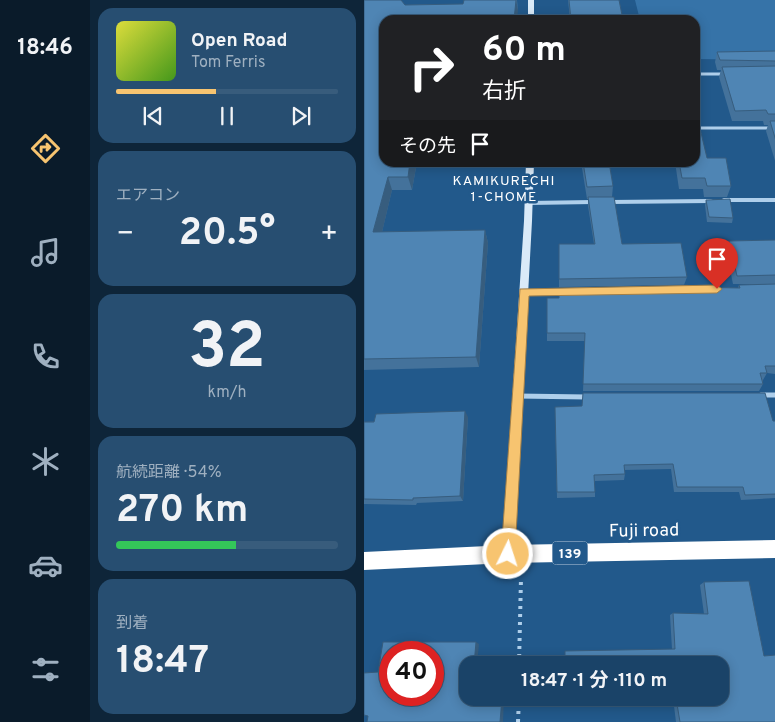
<!DOCTYPE html>
<html lang="ja">
<meta charset="utf-8">
<style>
:root{--surface:#1a4368;--page:#274e71;--text:#f1f3f6;--muted:#9fb0c0;--line:#385c7c;--accent:#f7c470}
body{margin:0;font-family:Overpass,"Noto Sans JP",sans-serif;background:var(--page);color:var(--text);height:100vh;display:flex;flex-direction:column;font-size:19px;white-space:nowrap}
*{box-sizing:border-box;margin:0}
p{font-size:16px;color:var(--muted)}
.icon{flex:none;width:28px;height:28px;fill:none;stroke:currentColor;stroke-width:2;stroke-linecap:round;stroke-linejoin:round}
.map{position:relative;flex:1;overflow:hidden}
.sheet{display:flex;flex-direction:column;gap:8px;padding:8px;background:#0e2539;width:274px}
.sheet>*{flex:none}
.banner{position:absolute;left:15px;top:15px;width:321px;height:152px;border-radius:15px;box-shadow:0 2px 12px #0003,0 0 0 1px var(--line);background:#202124;color:#fff;overflow:hidden}
.speed{position:absolute;left:15px;top:641px;display:flex;gap:10px;font-size:25px;font-weight:700;text-align:center}
.speed>*{display:grid;place-content:center;width:65px;height:65px;border-radius:50%;background:var(--surface);box-shadow:0 2px 12px #0003,0 0 0 1px var(--line);line-height:1}
.speed .limit{border:8px solid #d22;background:#fff;color:#111}
.pin{position:absolute;display:grid;place-items:center;width:42px;height:42px;color:#fff;margin:-51px -21px;border-radius:50% 50% 50% 0;rotate:-45deg;box-shadow:0 0 5px #0007}
.pin .icon{rotate:45deg}
.me{position:absolute;width:55px;margin:-28px;rotate:4deg;stroke-linejoin:round;filter:drop-shadow(0 0 4px #0008)}
.turn{display:flex;align-items:center;gap:18px;height:105px;padding:0 20px;font-size:22px}
.turn .icon{width:65px;height:65px;stroke-width:2.5}
.turn b{display:block;font-size:35px;line-height:42px}
.then{display:flex;align-items:center;height:48px;padding:0 20px;background:#0003;gap:10px;font-size:19px}
.big{font-size:38px;font-weight:700;line-height:1.1}
.sheet .widget{flex:1;display:flex;flex-direction:column;justify-content:center;gap:8px;min-width:0;padding:0 18px;border-radius:15px;background:var(--page)}
.sheet .dial{align-items:center;gap:0}
.dial b{font-size:65px;line-height:1}
.song{display:flex;align-items:center;gap:15px}
.cover{width:60px;height:60px;border-radius:8px;background:linear-gradient(135deg,hsl(60 70% 55%),hsl(100 70% 35%))}
.played{height:5px;border-radius:2px;background:linear-gradient(90deg,var(--accent) 45%,var(--line) 45%)}
.keys{display:flex;justify-content:space-around;direction:ltr}
.heat{display:flex;justify-content:space-between;align-items:center;font-size:28px;direction:ltr}
.charge{height:8px;border-radius:4px;background:linear-gradient(90deg,#34c759 54%,var(--line) 0)}
.trip{position:absolute;left:95px;top:656px;width:270px;height:50px;border-radius:15px;background:var(--surface);box-shadow:0 2px 12px #0003,0 0 0 1px var(--line);font-weight:700;line-height:50px;text-align:center}
main{display:flex;flex:1;min-height:0}
.menu{display:flex;flex-direction:column;width:90px;justify-content:space-around;align-items:center;background:#0a1b2a;color:var(--muted)}
.menu .icon{width:35px;height:35px}
.menu .active{color:var(--accent)}
.menu b{font-size:22px;color:var(--text)}
.map>svg:first-child{display:block}
.green{fill:#3673a8}
.lines{fill:none;stroke-linecap:round;stroke-linejoin:round}
.path{stroke:#afcfeb;stroke-width:4;stroke-dasharray:3 5;stroke-linecap:butt}
.lane{stroke:#afcfeb;stroke-width:3}
.street-far2{stroke:#afcfeb;stroke-width:3}
.street-far1{stroke:#afcfeb;stroke-width:4}
.street{stroke:#afcfeb;stroke-width:5}
.secondary{fill:#daeaf8;fill-rule:evenodd}
.highway{fill:#fff;fill-rule:evenodd}
.wall{fill:#44729b}
.shaded-wall{fill:#375d7e}
.building{fill:#4f85b4;stroke:#375d7e;fill-rule:evenodd}
.route{fill:#f7c470;stroke:#a17f49}
.labels{text-anchor:middle;stroke-width:5;stroke-linejoin:round;paint-order:stroke}
.far-neighbourhood-label{font-size:14px;letter-spacing:1px;fill:#fff;stroke:#22598b}
.shield{fill:#22598b;stroke:#bdcddc;stroke-width:1}
.shield-label{font-size:14px;font-weight:bold;fill:#fff}
.near-street-label{font-size:18px;fill:#fff;stroke:#22598b}
</style>
<main>
<nav class="menu">
<b>18:46</b>
<svg class="icon active" aria-label="directions" viewBox="0 0 24 24"><path d="M12 3l9 9-9 9-9-9zM9 14v-3h6M13 9l2 2-2 2"/></svg>
<svg class="icon" aria-label="music" viewBox="0 0 24 24"><path d="M9 18V5l10-2v13"/><circle cx="6" cy="18" r="3"/><circle cx="16" cy="16" r="3"/></svg>
<svg class="icon" aria-label="phone" viewBox="0 0 24 24"><path d="M5 4h4l2 5-3 2q2 4 5 5l2-3 5 2v4C11 20 4 13 5 4z"/></svg>
<svg class="icon" aria-label="climate" viewBox="0 0 24 24"><path d="M12 3v18M4 7l16 10M4 17L20 7"/></svg>
<svg class="icon" aria-label="car" viewBox="0 0 24 24"><path d="M5 17H2v-5l4-1 3-4h7l3 4 3 1v5h-3M9 17h6M6 11h13"/><circle cx="7" cy="17" r="2"/><circle cx="17" cy="17" r="2"/></svg>
<svg class="icon" aria-label="filters" viewBox="0 0 24 24"><path d="M4 7h16M4 17h16"/><circle cx="9" cy="7" r="2"/><circle cx="15" cy="17" r="2"/></svg>
</nav>
<section class="sheet">
<div class="widget">
<div class="song"><i class="cover"></i><div><b>Open Road</b><p>Tom Ferris</p></div></div>
<div class="played"></div>
<div class="keys"><svg class="icon" aria-label="previous" viewBox="0 0 24 24"><path d="M18 5L8 12l10 7zM5 5v14"/></svg><svg class="icon" aria-label="pause" viewBox="0 0 24 24"><path d="M8 5v14M16 5v14"/></svg><svg class="icon" aria-label="next" viewBox="0 0 24 24"><path d="M6 5l10 7-10 7zM19 5v14"/></svg></div>
</div>
<div class="widget"><p>エアコン</p>
<div class="heat"><a>−</a><b class="big">20.5°</b><a>+</a></div>
</div>
<div class="widget dial"><b>32</b><p>km/h</p></div>
<div class="widget"><p>航続距離 · 54%</p><b class="big">270 km</b><div class="charge"></div></div>
<div class="widget"><p>到着</p><b class="big">18:47</b></div>
</section>
<div class="map">
<svg width="412" height="722" viewBox="0 0 412 722">
<rect width="100%" height="100%" fill="#22598b"/>
<path class="green" d="M271,0H411V60L331,59V20H276Z"/>
<g class="lines">
<path class="path" d="M155,665L157,578
M154,722L155,698"/>
<path class="lane" d="M331,128H412"/>
<path class="street-far2" d="M331,74H361"/>
<path class="street-far1" d="M360,200H412
M245,202L347,201
M165,203L229,202"/>
<path class="street" d="M160,292L201,291
M397,395H412
M153,396L223,397"/>
<path class="secondary" d="M164,0H170V20H164Z
M162,162H170L168,221L150,554L148,558L144,560L140,558L138,554L160,221Z"/>
<path class="highway" d="M412,540V558L144,563L0,570V552L144,545Z"/>
</g>
<path class="wall" d="M0,0L41,5L99,4L100,0H153L154,10L20,20V162H53L48,190H28L18,232L121,230L124,243L115,367L0,370Z
M204,0H255L259,20H206Z
M412,51V164L402,131L404,125H400L399,121H368L355,77L357,70H353L351,62L353,52Z
M332,118L343,158L367,186L363,197H340L339,189H315L311,162H331Z
M218,162H245L249,186L248,197L258,244L323,277L320,285L195,287V244H230L224,206V199H223L218,168Z
M342,200L369,218L368,223L343,222L341,205Z
M412,240V284H369L362,250L365,241Z
M412,284V374L403,373L399,380V384L395,391H219L221,341H183V333L195,298L324,287L374,288L375,285Z
M191,407L412,421V498L377,500L375,492H310L307,469L260,470L261,474L260,480L231,481V497L193,498Z
M104,417L99,501L53,503L52,505L0,504V422Z
M340,582L412,722H312L309,698H356L308,649L306,615L309,613L340,614L336,585Z"/>
<path class="shaded-wall" d="M152,0L154,10L153,20H150Z
M46,162H53L48,190L44,177Z
M24,177L28,190L15,245L9,232Z
M121,230L124,243L115,367L112,357Z
M101,411L104,417L99,501L96,496Z
M112,642L115,644L113,665H110Z
M138,698H140L139,722H136Z"/>
<path class="building" d="M0,0H37L41,5L99,4L100,0H152L150,20H20V162H46L44,177H24L9,232L121,230L112,357L0,359Z
M205,0H255L259,20H207Z
M412,51V61L356,60L353,52Z
M412,66V114H404L402,110L371,111L358,67Z
M331,118L334,120L343,158H362L367,186H343L341,178H318L315,162H331Z
M406,121H412V141Z
M219,162H245L249,186L223,187Z
M224,197H250L258,244L317,243L323,277L195,279V244H231Z
M366,199L369,218L345,217L342,200Z
M412,240V275L373,276L365,241Z
M412,284V366H401L403,373H396L399,384H219L221,333H183V298H195V288L324,285V287L376,288L375,285Z
M219,393H401L409,421H412V494L381,495L379,487H313L309,464L260,465L261,474L230,475L231,492H193L191,407L218,406Z
M101,411L96,496L49,498V500L0,499V422H10L12,414Z
M385,581L400,656L412,655V722H316L312,698H356V665H201V651L311,649L309,613L344,614L340,582Z
M19,642H112L110,665H104V698H138L136,722H3L4,716L0,715V673L14,672ZM26,652H69V695H26Z"/>
<path class="route" d="M353,285L358,289L353,293L165,296L151,554L149,559L144,561L139,559L137,554L156,289Z"/>
<g class="labels">
<g class="far-neighbourhood-label">
<text x="140" y="185">KAMIKURECHI<tspan x="140" dy="16">1-CHOME</tspan></text>
</g>
<rect class="shield" x="188.5" y="541.5" width="35" height="23" rx="4"/>
<g class="shield-label">
<text x="206" y="558">139</text>
</g>
<g class="near-street-label">
<text transform="translate(280 530) rotate(-1)" y="6">Fuji road</text>
</g>
</g>
</svg>
<div class="speed"><div class="limit">40</div></div>
<div class="pin" style="left:353px;top:289px;background:#d93025"><svg class="icon" aria-label="arrive" viewBox="0 0 24 24"><path d="M6 21V4h12l-3 4 3 4H6"/></svg></div>
<svg class="me" style="left:144px;top:554px" viewBox="-20 -20 40 40"><circle r="17" fill="#f7c470" stroke="#fff" stroke-width="3"/><path d="M0-11L8 9 0 5-8 9z" fill="#fff"/></svg>
<div class="trip">18:47 · 1 分 · 110 m</div>
<div class="banner">
<div class="turn"><svg class="icon" aria-label="right" viewBox="0 0 24 24"><path d="M7 20v-9h11M14 6l5 5-5 5"/></svg><div><b>60 m</b>右折</div></div>
<div class="then">その先<svg class="icon" aria-label="arrive" viewBox="0 0 24 24"><path d="M6 21V4h12l-3 4 3 4H6"/></svg></div>
</div>
</div>
</main>
